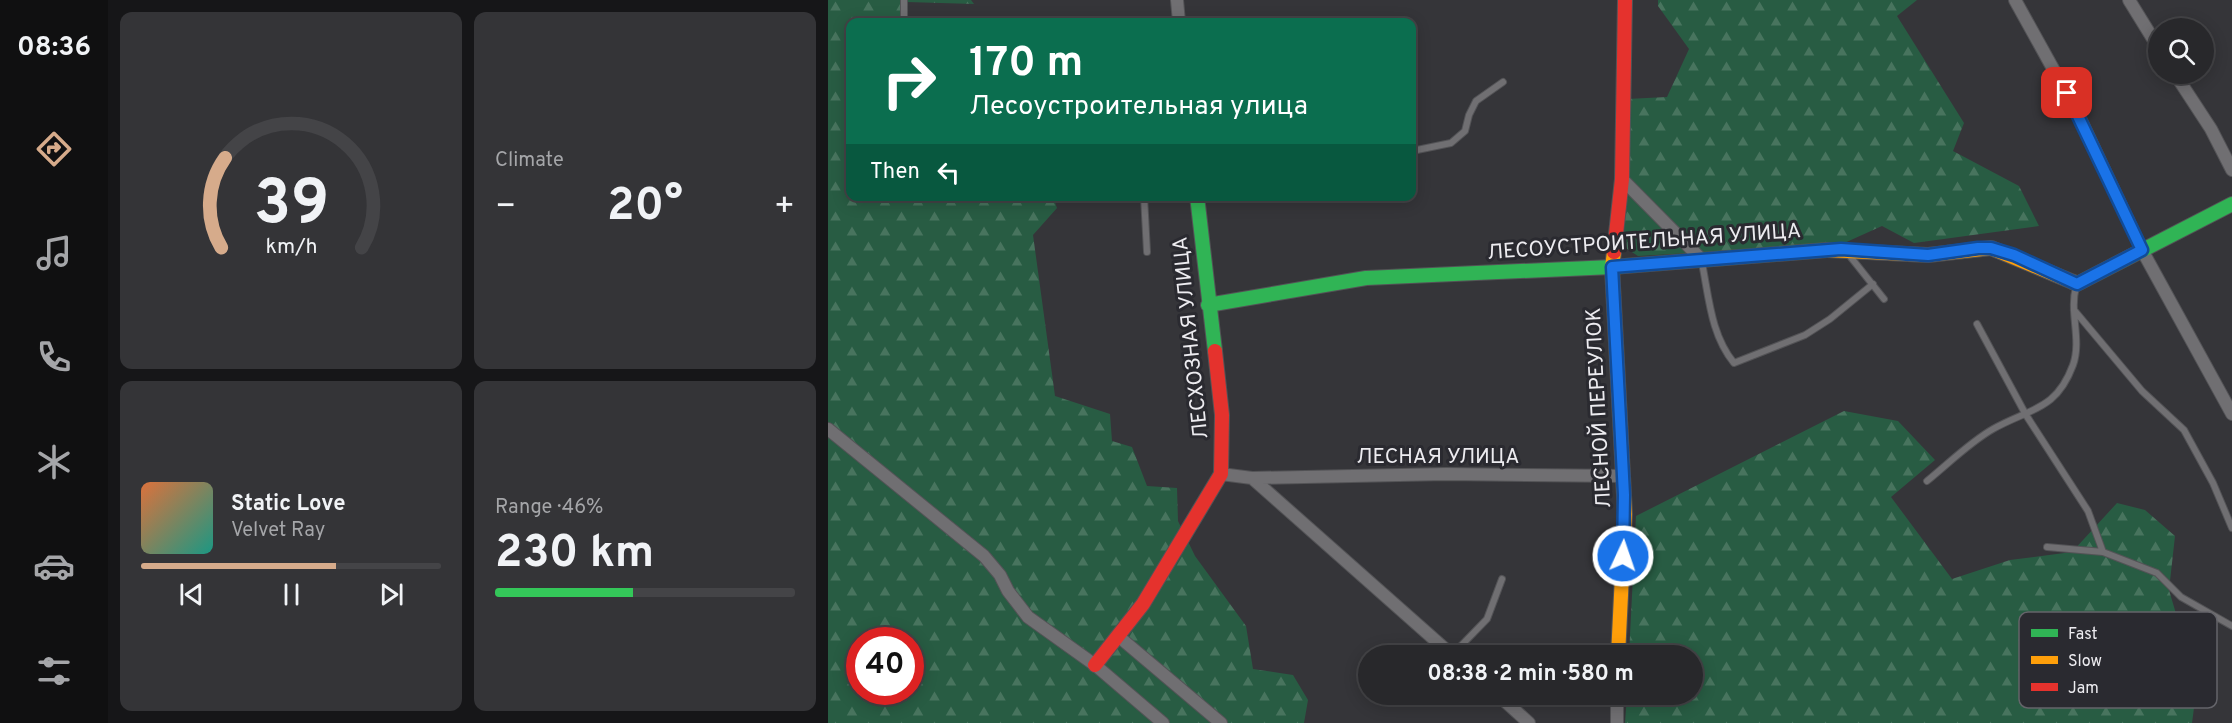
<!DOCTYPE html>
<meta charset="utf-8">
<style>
:root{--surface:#28282b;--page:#343437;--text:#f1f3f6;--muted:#a5a6a9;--line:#444447;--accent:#d6ab8b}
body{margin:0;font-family:Overpass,sans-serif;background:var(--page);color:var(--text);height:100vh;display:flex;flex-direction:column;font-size:22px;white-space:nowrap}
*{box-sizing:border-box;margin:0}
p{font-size:20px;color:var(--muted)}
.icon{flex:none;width:33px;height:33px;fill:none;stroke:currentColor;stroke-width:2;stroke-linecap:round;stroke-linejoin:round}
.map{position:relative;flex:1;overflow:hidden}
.details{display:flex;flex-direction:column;gap:12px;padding:12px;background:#161618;width:720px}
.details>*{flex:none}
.hud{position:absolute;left:18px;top:18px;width:570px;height:183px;border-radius:12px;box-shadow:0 3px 15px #0003,0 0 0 2px var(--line);background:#0b6e4f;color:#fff;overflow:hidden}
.controls{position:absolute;left:1320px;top:18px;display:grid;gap:12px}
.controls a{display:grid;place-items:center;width:66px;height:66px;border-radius:50%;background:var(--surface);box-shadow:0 3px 15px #0003,0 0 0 2px var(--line);font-size:30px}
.speed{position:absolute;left:18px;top:627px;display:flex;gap:12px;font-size:30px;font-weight:700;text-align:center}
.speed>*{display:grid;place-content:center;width:78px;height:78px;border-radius:50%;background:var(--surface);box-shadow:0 3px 15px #0003,0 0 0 2px var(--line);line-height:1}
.speed .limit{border:9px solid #d22;background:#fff;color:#111}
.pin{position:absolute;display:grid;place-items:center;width:51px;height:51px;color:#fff;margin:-26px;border-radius:12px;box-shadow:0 3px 9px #0006}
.me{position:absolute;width:66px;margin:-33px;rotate:3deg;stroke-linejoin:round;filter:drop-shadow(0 0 4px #0008)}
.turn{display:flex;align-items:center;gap:21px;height:126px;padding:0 24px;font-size:27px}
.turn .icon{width:78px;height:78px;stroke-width:2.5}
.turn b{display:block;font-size:42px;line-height:51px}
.then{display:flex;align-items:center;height:57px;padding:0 24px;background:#0003;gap:12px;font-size:22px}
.big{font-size:45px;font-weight:700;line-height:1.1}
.details .widget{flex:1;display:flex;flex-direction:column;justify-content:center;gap:9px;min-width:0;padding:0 21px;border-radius:12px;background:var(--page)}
.details .dial{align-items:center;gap:0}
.dial svg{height:156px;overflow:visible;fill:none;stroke:var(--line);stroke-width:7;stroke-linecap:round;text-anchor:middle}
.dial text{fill:var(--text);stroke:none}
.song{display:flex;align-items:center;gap:18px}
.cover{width:72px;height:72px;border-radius:9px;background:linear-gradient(135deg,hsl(20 70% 55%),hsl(170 70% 35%))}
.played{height:6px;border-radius:3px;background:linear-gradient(90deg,var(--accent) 65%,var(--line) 65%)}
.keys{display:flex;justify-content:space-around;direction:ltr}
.heat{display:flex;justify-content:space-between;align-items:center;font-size:33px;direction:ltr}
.charge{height:9px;border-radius:4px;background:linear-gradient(90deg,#34c759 46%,var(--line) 0)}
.details .tiles{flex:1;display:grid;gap:12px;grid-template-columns:repeat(2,1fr)}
.trip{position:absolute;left:530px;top:645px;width:345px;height:60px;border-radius:30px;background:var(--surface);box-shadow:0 3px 15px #0003,0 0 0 2px var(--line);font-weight:700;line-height:60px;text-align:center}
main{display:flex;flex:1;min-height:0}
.dock{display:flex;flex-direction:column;width:108px;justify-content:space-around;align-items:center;background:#101011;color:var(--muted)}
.dock .icon{width:42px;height:42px}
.dock .active{color:var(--accent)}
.dock b{font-size:27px;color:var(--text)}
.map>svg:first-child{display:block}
.forest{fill:url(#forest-firs);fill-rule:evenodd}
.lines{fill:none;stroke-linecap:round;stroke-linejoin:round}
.lane-casing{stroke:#535356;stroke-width:8}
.street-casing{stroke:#535356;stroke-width:14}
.fast-casing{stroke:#535356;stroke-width:16}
.slow-casing{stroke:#535356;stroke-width:16}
.jam-casing{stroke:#535356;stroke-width:16}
.lane{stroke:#706f72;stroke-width:6}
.street{stroke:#706f72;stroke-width:12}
.fast{stroke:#30b455;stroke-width:14}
.slow{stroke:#ff9f0a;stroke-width:14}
.jam{stroke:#e5322d;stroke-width:14}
.route-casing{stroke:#114b97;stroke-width:15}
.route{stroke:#1a73e8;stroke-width:10}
.labels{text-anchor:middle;stroke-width:6;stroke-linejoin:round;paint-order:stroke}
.street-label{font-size:21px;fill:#edecf0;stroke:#2a2a30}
.key{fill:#2a2a30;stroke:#64646a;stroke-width:1.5}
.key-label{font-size:16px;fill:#edecf0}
</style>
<main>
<nav class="dock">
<b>08:36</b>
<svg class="icon active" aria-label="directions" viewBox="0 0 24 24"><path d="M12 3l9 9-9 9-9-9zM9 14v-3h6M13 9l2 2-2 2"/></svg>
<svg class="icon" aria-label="music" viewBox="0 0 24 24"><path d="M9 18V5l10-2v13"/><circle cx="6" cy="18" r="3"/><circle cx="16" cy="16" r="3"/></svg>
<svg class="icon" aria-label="phone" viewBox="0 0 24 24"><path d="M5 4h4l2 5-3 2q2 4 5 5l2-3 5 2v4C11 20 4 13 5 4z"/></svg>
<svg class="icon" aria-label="climate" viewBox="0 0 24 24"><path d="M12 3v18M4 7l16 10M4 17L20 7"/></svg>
<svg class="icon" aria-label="car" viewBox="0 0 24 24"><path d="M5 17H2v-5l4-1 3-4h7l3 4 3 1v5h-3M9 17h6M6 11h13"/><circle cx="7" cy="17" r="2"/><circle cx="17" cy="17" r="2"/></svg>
<svg class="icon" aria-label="filters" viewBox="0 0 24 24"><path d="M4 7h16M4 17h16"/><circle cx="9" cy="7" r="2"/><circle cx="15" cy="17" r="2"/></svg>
</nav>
<section class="details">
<div class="tiles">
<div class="widget dial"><svg viewBox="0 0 100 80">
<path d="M14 69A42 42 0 1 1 86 69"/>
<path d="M14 69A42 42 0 0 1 16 23" stroke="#d6ab8b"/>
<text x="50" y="56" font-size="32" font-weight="700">39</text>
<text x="50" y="72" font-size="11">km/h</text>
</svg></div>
<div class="widget"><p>Climate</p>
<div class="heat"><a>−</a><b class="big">20°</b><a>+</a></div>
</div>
<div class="widget">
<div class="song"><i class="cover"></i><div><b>Static Love</b><p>Velvet Ray</p></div></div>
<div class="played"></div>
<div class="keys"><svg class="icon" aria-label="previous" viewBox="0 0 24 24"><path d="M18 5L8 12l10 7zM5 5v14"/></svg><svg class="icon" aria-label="pause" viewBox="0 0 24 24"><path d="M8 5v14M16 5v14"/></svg><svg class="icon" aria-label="next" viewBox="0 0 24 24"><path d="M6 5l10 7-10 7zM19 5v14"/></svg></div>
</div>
<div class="widget"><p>Range · 46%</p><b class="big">230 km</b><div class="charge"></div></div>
</div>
</section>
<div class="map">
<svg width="1404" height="723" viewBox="0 0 1404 723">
<defs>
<pattern id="forest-firs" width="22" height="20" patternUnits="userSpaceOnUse" patternTransform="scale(1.5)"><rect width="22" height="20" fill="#285c43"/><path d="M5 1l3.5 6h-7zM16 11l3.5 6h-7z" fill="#48745e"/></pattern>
</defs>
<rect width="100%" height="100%" fill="#353539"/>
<path class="forest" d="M0,0H143L146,4L79,2L80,22H22V196L225,197L229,208L205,235L227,396L282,414L284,441L304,447L319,486L349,488L350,521L367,556L418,626L425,669L465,675L480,700L476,723H0ZM32,640H82V692H32Z
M830,0H1089L1069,16L1136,123L1125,151L1191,186L1211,226L1086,243L1054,226L1014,244L810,256L796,247L799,99L839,97L861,49L830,6Z
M1016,411L1070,421L1107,460L1063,497L1124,579L1182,560L1244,552L1289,503L1317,510L1347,536L1341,590L1369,685L1364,723H797L799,695L864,694V656L801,655L808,516Z"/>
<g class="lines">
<defs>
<path id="lane" d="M76,22V0
M584,151L623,143L637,131L641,115L648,101L675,82
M316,196L319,252
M1021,255L1056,299
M874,263C881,298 883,335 906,363L977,335L1002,319L1045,284
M1246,310L1314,391L1356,430L1385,483L1404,528
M1149,324L1198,415L1260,511L1275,552
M1099,481C1120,464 1142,442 1165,429C1202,408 1228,411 1245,365C1254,340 1241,312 1248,287
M1219,547L1275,552L1329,573L1353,597L1404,626
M624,655L659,619L674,579"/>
<path id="street" d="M349,0L351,22
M1187,0L1249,112L1314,250L1404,414
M1301,0L1330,47
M1347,74L1383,129L1404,170
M794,179L874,260
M0,429L156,556L172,575L180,591L200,617L267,665L335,723
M393,474L424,478L618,474L795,476
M424,478L625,656
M290,636L393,723
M669,694L701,723
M789,723V694"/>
<path id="fast" d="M369,196L387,351
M1245,282L1249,284L1404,204
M380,305L538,278L784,267L999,250"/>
<path id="slow" d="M999,250L1100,255L1163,248L1245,282
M786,252L784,267L797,514L790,656"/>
<path id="jam" d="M786,252L794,179L797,0
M267,665L315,604L393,474L394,415L387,351"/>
</defs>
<use href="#lane" class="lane-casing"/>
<use href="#street" class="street-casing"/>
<use href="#fast" class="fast-casing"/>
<use href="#slow" class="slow-casing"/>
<use href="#jam" class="jam-casing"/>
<use href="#lane" class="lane"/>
<use href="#street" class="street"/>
<use href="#fast" class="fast"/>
<use href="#slow" class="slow"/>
<use href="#jam" class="jam"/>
</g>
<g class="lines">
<defs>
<path id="route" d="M795,556L796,495L784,267L1013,249L1100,255L1150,248H1163L1186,255L1249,284L1314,250L1239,93"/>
</defs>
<use href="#route" class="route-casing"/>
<use href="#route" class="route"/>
</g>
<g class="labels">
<g class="street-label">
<text transform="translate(816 241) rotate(-4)" y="7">ЛЕСОУСТРОИТЕЛЬНАЯ УЛИЦА</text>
<text transform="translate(362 338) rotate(-96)" y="7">ЛЕСХОЗНАЯ УЛИЦА</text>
<text transform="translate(770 408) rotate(-93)" y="7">ЛЕСНОЙ ПЕРЕУЛОК</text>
<text x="610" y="463">ЛЕСНАЯ УЛИЦА</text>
</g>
</g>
<rect x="1191" y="612" width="198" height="96" rx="9" class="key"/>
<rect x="1203" y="629" width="27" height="8" fill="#30b455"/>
<rect x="1203" y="656" width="27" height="8" fill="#ff9f0a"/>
<rect x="1203" y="683" width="27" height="8" fill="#e5322d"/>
<g class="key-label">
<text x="1240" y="639">Fast</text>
<text x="1240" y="666">Slow</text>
<text x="1240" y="693">Jam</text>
</g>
</svg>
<div class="controls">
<a><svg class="icon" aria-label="search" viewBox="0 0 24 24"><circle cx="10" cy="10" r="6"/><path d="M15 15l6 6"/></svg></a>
</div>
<div class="speed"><div class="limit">40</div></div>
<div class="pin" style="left:1239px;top:93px;background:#d93025"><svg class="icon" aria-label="arrive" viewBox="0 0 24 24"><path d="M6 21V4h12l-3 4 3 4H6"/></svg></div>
<svg class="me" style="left:795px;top:556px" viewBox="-20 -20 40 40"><circle r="17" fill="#1a73e8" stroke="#fff" stroke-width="3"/><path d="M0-11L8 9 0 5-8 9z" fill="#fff"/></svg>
<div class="trip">08:38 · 2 min · 580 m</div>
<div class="hud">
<div class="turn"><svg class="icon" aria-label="right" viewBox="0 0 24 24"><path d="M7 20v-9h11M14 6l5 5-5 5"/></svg><div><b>170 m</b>Лесоустроительная улица</div></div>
<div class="then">Then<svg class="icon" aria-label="left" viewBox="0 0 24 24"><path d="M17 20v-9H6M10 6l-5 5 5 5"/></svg></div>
</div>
</div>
</main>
